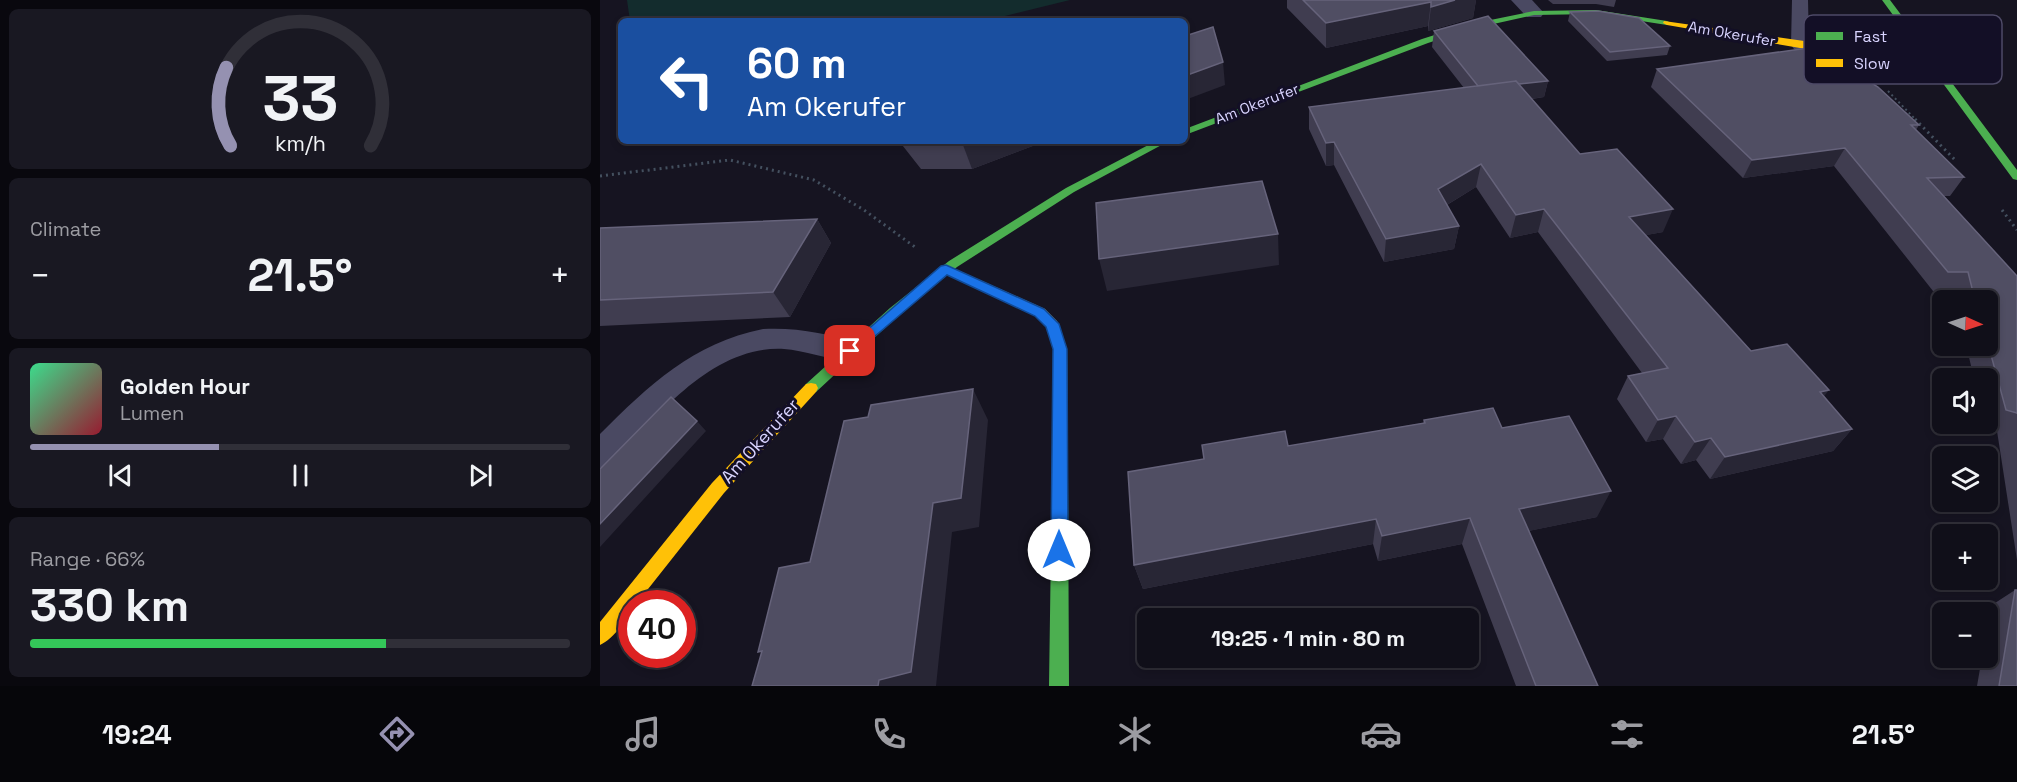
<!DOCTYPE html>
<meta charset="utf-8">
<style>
:root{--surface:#100f19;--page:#191822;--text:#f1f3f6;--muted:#9c9ca2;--line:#302f38;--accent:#9591b1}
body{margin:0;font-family:"Space Grotesk",sans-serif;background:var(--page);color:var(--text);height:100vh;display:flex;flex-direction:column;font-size:22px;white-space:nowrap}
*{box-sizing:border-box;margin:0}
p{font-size:20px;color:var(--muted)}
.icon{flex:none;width:33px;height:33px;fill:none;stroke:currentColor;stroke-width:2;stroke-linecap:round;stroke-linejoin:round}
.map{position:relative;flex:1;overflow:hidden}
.details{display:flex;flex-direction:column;gap:9px;padding:9px;background:#09080e;width:600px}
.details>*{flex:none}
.hud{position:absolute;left:18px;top:18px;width:570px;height:126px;border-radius:9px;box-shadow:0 3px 9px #0003,0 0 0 2px var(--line);background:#1a4fa0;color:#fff;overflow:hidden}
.needle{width:39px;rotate:93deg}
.tools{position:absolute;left:1332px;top:290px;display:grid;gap:12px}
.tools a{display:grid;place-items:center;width:66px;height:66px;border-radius:9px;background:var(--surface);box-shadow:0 3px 9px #0003,0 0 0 2px var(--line);font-size:30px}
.speed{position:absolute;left:18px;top:590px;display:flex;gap:12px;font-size:30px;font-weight:700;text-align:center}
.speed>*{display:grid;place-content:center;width:78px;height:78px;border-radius:50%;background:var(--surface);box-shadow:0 3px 9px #0003,0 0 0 2px var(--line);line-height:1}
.speed .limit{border:9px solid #d22;background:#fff;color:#111}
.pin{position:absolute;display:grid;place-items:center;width:51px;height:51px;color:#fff;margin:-26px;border-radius:12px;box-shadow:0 3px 9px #0006}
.me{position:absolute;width:66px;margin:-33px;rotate:0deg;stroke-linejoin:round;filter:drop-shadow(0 0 4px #0008)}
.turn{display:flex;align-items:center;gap:21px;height:126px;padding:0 30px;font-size:27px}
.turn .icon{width:78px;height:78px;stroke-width:2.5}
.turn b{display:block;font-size:42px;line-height:51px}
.big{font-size:45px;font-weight:700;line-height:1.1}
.details .tile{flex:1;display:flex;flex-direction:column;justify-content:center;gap:9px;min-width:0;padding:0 21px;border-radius:9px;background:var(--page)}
.details .dial{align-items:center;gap:0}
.dial svg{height:156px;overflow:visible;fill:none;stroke:var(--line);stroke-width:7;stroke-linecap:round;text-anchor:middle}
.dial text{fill:var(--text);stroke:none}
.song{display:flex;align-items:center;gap:18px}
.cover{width:72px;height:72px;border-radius:9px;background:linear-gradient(135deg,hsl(150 70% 55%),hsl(350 70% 35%))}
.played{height:6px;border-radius:3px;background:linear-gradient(90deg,var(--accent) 35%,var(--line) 35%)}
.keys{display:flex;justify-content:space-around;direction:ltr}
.heat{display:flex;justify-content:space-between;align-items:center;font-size:33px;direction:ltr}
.charge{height:9px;border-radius:4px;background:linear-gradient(90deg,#34c759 66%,var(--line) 0)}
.trip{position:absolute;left:537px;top:608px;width:342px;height:60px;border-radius:9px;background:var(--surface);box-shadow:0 3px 9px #0003,0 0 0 2px var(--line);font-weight:700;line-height:60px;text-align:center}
.tab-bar{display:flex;height:96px;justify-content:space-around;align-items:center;background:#06060a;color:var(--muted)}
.tab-bar .icon{width:42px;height:42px}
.tab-bar .active{color:var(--accent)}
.tab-bar b{font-size:27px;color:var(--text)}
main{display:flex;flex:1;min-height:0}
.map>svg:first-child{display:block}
.green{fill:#132c2d}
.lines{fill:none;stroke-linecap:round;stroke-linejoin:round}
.path-far1{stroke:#44505f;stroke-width:2;stroke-dasharray:2 3;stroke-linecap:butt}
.path{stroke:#44505f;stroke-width:3;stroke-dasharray:2 4;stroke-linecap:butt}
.lane{fill:#4a4962;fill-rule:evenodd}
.street{fill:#4a4962;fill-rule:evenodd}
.fast{fill:#4caf50;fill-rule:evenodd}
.slow{fill:#ffc107;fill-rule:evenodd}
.wall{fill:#403d50}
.shaded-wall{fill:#282635}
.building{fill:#504e63;stroke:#66637b;stroke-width:1.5}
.route{fill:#1a73e8;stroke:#114b97;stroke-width:1.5}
.labels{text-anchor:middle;stroke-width:6;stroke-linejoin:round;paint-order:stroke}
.far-street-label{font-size:15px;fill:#d9d4ff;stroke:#130f26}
.street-label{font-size:18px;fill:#d9d4ff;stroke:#130f26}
.key{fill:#130f26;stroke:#4e4a67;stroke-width:1.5}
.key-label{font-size:16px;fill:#d9d4ff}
</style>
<main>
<section class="details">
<div class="tile dial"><svg viewBox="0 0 100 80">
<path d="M14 69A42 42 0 1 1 86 69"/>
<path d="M14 69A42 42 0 0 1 12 29" stroke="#9591b1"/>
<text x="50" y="56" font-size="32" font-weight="700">33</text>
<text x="50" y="72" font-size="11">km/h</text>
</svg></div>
<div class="tile"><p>Climate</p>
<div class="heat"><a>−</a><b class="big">21.5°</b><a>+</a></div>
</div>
<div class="tile">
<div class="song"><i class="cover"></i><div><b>Golden Hour</b><p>Lumen</p></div></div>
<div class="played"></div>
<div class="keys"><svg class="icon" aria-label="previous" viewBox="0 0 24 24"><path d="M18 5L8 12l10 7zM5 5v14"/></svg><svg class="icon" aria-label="pause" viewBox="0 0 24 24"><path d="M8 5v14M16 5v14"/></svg><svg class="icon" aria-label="next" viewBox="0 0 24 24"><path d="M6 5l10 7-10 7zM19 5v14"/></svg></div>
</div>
<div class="tile"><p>Range · 66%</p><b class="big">330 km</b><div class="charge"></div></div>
</section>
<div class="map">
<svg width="1417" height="686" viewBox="0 0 1417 686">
<rect width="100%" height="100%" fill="#161421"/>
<path class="green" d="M27,0H470L385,21H30Z"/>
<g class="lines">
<path class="path-far1" d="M1288,91L1316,120"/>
<path class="path" d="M1315,119L1356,161
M0,176L130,160L214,180L264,210L315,247
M1402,210L1417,230"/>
<path class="lane" d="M1192,0H1208L1209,45L1206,49H1194L1191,45Z
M163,329C196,327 229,334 260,343L264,351L260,359C240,365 207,350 184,349C112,345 56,417 11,465L0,468V434C49,385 93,343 163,329Z"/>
<path class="street" d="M911,0H932L944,13L941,17H927Z"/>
<path class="fast" d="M1282,0H1290L1417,170V180L1413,179Z
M996,10L1067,21L1071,23L1067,25L996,14L934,15L871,29L828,43L585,135V129L822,39L866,25L934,11Z
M556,141H569L474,192L357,267L300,314L216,392H206L204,388L206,384L290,308L349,261L466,188Z
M460,468L466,470L468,475L469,686H449L452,475L454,470Z"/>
<path class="slow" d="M1064,21L1330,59L1334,62L1330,65L1200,48L1067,25L1063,23Z
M346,265L445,309L457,321L467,349L468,475L466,480L460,482L454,480L452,475L453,349L446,326L435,315L342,272L340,269Z
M211,383L216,384L218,388L216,392L124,493L37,603H32C32,616 12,640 0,645V622L112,483L206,384Z"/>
</g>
<path class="wall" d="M687,0H876L873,18L828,31V26L726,48L687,8Z
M948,0H1016L1014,7L996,4H953Z
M970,12L1070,46L1067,55L1007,61L968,21Z
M834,31L948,81L944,97L932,99L980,154L1063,232L1046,235L1151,351L1224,396L1252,429L1233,451L1110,479L1096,460L1081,464L1063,439L1046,442L1017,399L1028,376L1042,373L938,232L910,238L876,187L847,205L859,226L854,249L784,262L734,165L726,166L709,129V107L864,88L832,47Z
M1057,69L1319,125L1316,130L1364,177L1350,196H1344L1417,276V560L1397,431L1386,428L1385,423H1388V378H1374L1366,345H1388V300H1354L1352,291H1333L1234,166L1143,178L1051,87Z
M299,141H446L372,169H321Z
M217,219L231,243L190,317L0,326V228Z
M824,420L902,428L997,517L928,531L998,686H916L862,544L778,561L773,544L543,589L534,565L688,446L823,423Z
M1415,590L1417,686H1377L1382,657H1388V628L1392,605Z"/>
<path class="shaded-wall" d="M855,0H876L873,18L828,31L831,7Z
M831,2L828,26L726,48V23Z
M623,62L625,85L585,100V76Z
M948,81L944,97L878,106L881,89Z
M375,141H446L372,169L363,145Z
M734,142V165L726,166V143Z
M1245,148L1234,166L1143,178L1152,160Z
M881,164L876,187L835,212L838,189Z
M944,209L938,232L910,238L916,215Z
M1073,209L1063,232L1020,240L1029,217Z
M217,219L231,243L190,317L173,292Z
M859,226L854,249L784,262L786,239Z
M678,234L679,265L507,291L499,259Z
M373,389L388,420L379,527L352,532L336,686H278L279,680L333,503Z
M1229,390L1211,413L1220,392Z
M1076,416L1063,439L1046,442L1058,420Z
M97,421L106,431L0,547V524Z
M1252,429L1233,451L1110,479L1125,457Z
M1111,438L1096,460L1081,464L1095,442Z
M1011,491L997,517L909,535L919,509Z
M870,518L862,544L778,561L782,536Z
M776,519L773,544L543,589L534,565Z"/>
<path class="building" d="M703,0H855L831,7V2L726,23Z
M998,11L1039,18L1070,46L1010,52L970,12Z
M888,16L948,81L919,84L916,81L878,86L834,31Z
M613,27L623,62L585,76V36Z
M1215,47L1278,87L1319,125H1311L1364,177L1327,178L1417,276V414V413L1406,410L1388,344V300H1375L1368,272H1348L1245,148L1152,160L1057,69Z
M916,81L980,154L1017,149L1073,209L1029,217L1151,351L1187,344L1229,390L1220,392L1252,429L1125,457L1111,438L1095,442L1076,416L1058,420L1028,376L1068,368L944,209L916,215L881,164L838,189L859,226L786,239L734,142L726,143L709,107Z
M308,141H375L363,145H311Z
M662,181L678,234L499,259L496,203Z
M217,219L173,292L0,300V228Z
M373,389L361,498L333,503L311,672L279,680L278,686H152L162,651L158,652L179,568L210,562L244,421L268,417L271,405Z
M71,397L97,421L0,524V469Z
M893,408L902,428L969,416L1011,491L919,509L998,686H936L870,518L782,536L776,519L534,565L528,472L604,459L602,445L685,431L688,446L825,423L824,420Z
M1415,590H1417V686H1399Z"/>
<path class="route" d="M346,265L444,309L459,324L467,349L468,550L465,555L459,558L453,555L451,550L453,349L446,327L435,316L347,275L254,354H245L243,351L341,266Z"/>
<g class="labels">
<g class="far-street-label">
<text transform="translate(1132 34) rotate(10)" y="5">Am Okerufer</text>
<text transform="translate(657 104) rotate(-21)" y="5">Am Okerufer</text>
</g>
<g class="street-label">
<text transform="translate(160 441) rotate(-48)" y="6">Am Okerufer</text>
</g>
</g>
<rect x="1204" y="15" width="198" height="69" rx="9" class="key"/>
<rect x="1216" y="32" width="27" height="8" fill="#4caf50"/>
<rect x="1216" y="59" width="27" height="8" fill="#ffc107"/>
<g class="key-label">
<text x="1254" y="42">Fast</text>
<text x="1254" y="69">Slow</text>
</g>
</svg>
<div class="tools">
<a><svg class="needle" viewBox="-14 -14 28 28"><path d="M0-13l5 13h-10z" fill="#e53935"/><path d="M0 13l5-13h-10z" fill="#9c9ca2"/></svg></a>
<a><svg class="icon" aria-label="sound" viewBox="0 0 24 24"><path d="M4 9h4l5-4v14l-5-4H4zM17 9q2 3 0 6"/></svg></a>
<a><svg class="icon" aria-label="layers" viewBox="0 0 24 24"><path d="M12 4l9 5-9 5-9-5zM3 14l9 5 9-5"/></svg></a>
<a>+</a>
<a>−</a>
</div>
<div class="speed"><div class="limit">40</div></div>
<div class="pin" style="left:250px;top:351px;background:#d93025"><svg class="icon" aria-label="arrive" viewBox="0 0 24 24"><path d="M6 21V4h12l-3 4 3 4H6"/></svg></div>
<svg class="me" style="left:459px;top:550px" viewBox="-20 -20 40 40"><circle r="19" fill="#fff"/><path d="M0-13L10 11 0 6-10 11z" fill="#1a73e8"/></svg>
<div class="trip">19:25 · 1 min · 80 m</div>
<div class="hud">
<div class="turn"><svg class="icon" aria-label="left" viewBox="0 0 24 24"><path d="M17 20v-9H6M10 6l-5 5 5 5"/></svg><div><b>60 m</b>Am Okerufer</div></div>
</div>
</div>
</main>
<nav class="tab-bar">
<b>19:24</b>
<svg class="icon active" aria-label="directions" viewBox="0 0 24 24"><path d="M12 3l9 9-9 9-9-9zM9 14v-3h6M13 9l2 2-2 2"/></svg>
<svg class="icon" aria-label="music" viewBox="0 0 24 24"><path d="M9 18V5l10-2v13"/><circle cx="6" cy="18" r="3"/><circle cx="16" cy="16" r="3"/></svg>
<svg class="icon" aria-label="phone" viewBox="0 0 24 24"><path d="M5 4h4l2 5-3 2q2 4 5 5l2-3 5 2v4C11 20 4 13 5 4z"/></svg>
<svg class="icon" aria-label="climate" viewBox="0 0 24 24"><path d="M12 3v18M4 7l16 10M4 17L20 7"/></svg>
<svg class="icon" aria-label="car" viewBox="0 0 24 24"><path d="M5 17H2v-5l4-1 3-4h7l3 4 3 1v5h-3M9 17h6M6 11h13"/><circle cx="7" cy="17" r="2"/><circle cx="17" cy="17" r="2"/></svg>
<svg class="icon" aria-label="filters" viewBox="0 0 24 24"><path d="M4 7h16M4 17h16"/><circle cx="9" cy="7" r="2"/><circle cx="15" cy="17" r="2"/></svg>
<b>21.5°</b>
</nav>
